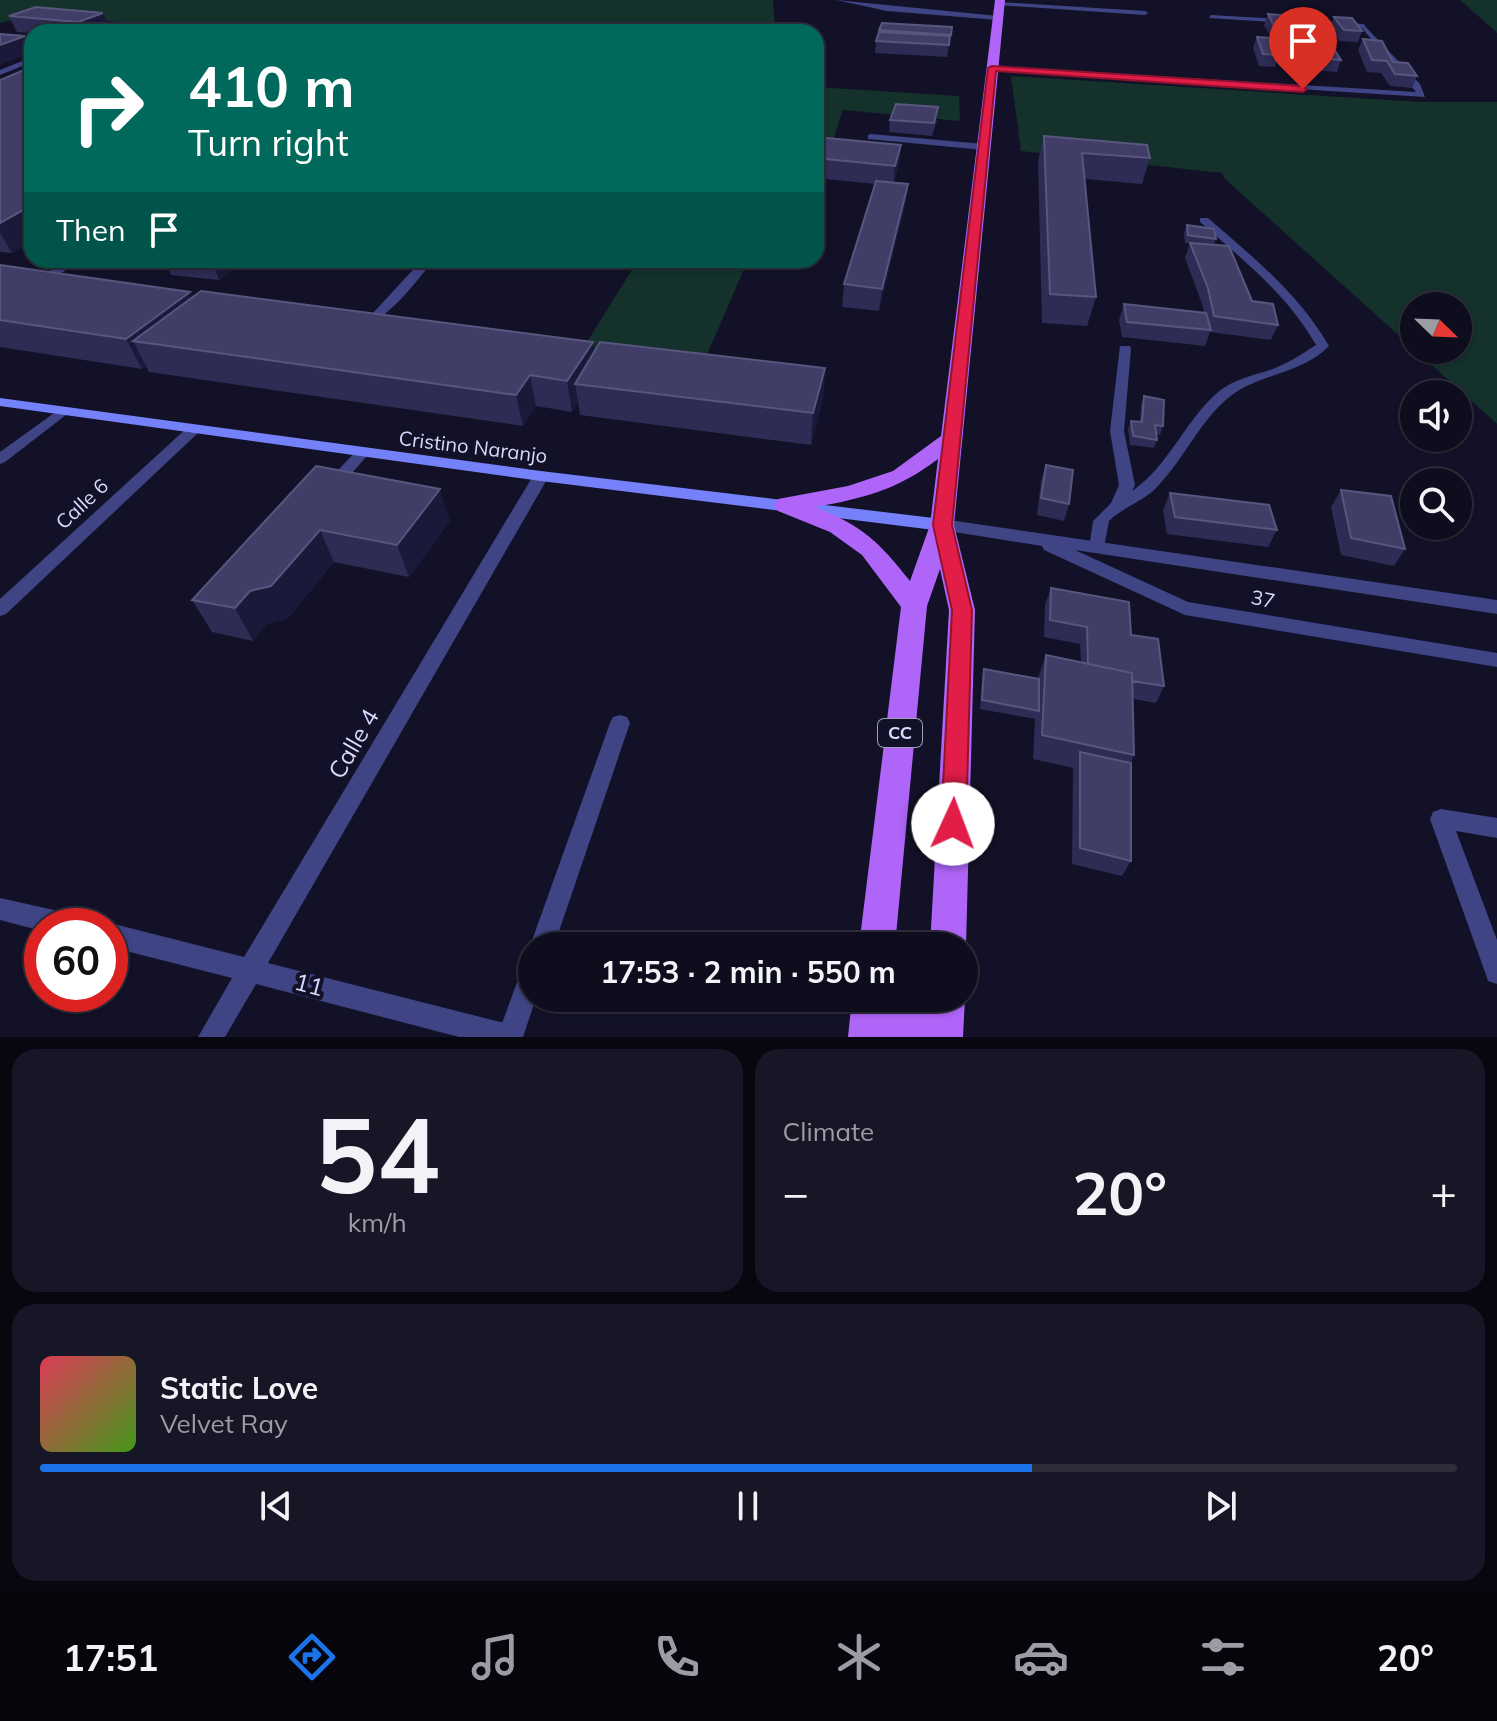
<!DOCTYPE html>
<meta charset="utf-8">
<style>
:root{--surface:#0e0d1d;--page:#171626;--text:#f1f3f6;--muted:#9b9ca4;--line:#2e2d3b;--accent:#1a73e8}
body{margin:0;font-family:Mulish,sans-serif;background:var(--page);color:var(--text);height:100vh;display:flex;flex-direction:column;font-size:30px;white-space:nowrap}
*{box-sizing:border-box;margin:0}
p{font-size:26px;color:var(--muted)}
.icon{flex:none;width:44px;height:44px;fill:none;stroke:currentColor;stroke-width:2;stroke-linecap:round;stroke-linejoin:round}
.map{position:relative;height:1037px;overflow:hidden}
.drawer{display:flex;flex-direction:column;gap:12px;padding:12px;background:#080710;flex:1}
.drawer>*{flex:none}
.banner{position:absolute;left:24px;top:24px;width:800px;height:244px;border-radius:24px;box-shadow:0 2px 6px #0004,0 0 0 2px var(--line);background:#00695c;color:#fff;overflow:hidden}
.needle{width:52px;rotate:113deg}
.buttons{position:absolute;left:1400px;top:292px;display:grid;gap:16px}
.buttons a{display:grid;place-items:center;width:72px;height:72px;border-radius:50%;background:var(--surface);box-shadow:0 2px 6px #0004,0 0 0 2px var(--line);font-size:40px}
.speed{position:absolute;left:24px;top:908px;display:flex;gap:16px;font-size:40px;font-weight:700;text-align:center}
.speed>*{display:grid;place-content:center;width:104px;height:104px;border-radius:50%;background:var(--surface);box-shadow:0 2px 6px #0004,0 0 0 2px var(--line);line-height:1}
.speed .limit{border:12px solid #d22;background:#fff;color:#111}
.pin{position:absolute;display:grid;place-items:center;width:68px;height:68px;color:#fff;margin:-82px -34px;border-radius:50% 50% 50% 0;rotate:-45deg;box-shadow:0 0 8px #0007}
.pin .icon{rotate:45deg}
.me{position:absolute;width:88px;margin:-44px;rotate:2deg;stroke-linejoin:round;filter:drop-shadow(0 0 6px #0008)}
.turn{display:flex;align-items:center;gap:28px;height:168px;padding:0 32px;font-size:36px}
.turn .icon{width:104px;height:104px;stroke-width:2.5}
.turn b{display:block;font-size:56px;line-height:68px}
.then{display:flex;align-items:center;height:76px;padding:0 32px;background:#0003;gap:16px;font-size:30px}
.big{font-size:60px;font-weight:700;line-height:1.1}
.drawer .tile{flex:1;display:flex;flex-direction:column;justify-content:center;gap:12px;min-width:0;padding:0 28px;border-radius:24px;background:var(--page)}
.drawer .dial{align-items:center;gap:0}
.dial b{font-size:104px;line-height:1}
.song{display:flex;align-items:center;gap:24px}
.cover{width:96px;height:96px;border-radius:12px;background:linear-gradient(135deg,hsl(350 70% 55%),hsl(100 70% 35%))}
.played{height:8px;border-radius:4px;background:linear-gradient(90deg,var(--accent) 70%,var(--line) 70%)}
.keys{display:flex;justify-content:space-around;direction:ltr}
.heat{display:flex;justify-content:space-between;align-items:center;font-size:44px;direction:ltr}
.drawer .tiles{flex:1;display:grid;gap:12px;grid-template-columns:1fr 1fr}
.tile:last-child{grid-column:span 2}
.trip{position:absolute;left:518px;top:932px;width:460px;height:80px;border-radius:40px;background:var(--surface);box-shadow:0 2px 6px #0004,0 0 0 2px var(--line);font-weight:700;line-height:80px;text-align:center}
.tabs{display:flex;height:128px;justify-content:space-around;align-items:center;background:#06050c;color:var(--muted)}
.tabs .icon{width:56px;height:56px}
.tabs .active{color:var(--accent)}
.tabs b{font-size:36px;color:var(--text)}
.map>svg:first-child{display:block}
.green{fill:#14312c}
.lines{fill:none;stroke-linecap:round;stroke-linejoin:round}
.lane{fill:#3e4484;fill-rule:evenodd}
.street{fill:#3e4484;fill-rule:evenodd}
.secondary{fill:#7481f9;fill-rule:evenodd}
.primary{fill:#af65f8;fill-rule:evenodd}
.wall{fill:#2e2b54}
.shaded-wall{fill:#1b193a}
.building{fill:#403e66;stroke:#58567e;stroke-width:2}
.route{fill:#e11d48;stroke:#92132f;stroke-width:2}
.labels{text-anchor:middle;stroke-width:8;stroke-linejoin:round;paint-order:stroke}
.shield{fill:#121127;stroke:#9d9dbd;stroke-width:2}
.shield-label{font-size:18px;font-weight:bold;fill:#d8d9fd}
.street-label{font-size:20px;fill:#d8d9fd;stroke:#121127}
.near-street-label{font-size:24px;fill:#d8d9fd;stroke:#121127}
</style>
<div class="map">
<svg width="1497" height="1037" viewBox="0 0 1497 1037">
<rect width="100%" height="100%" fill="#121127"/>
<path class="green" d="M0,0H773L775,32H172L140,24L38,14L0,23Z
M1460,0H1497V33L1495,31Z
M1011,76L1420,102H1497V424L1415,350H1458V306H1414V349L1225,179L1222,173L1021,151Z
M816,87L959,96L960,121L843,110L830,149L816,147Z
M638,260H748L699,373L577,358Z"/>
<g class="lines">
<path class="lane" d="M999,2L1145,11L1148,13L1145,15L997,5Z
M1211,15L1363,24L1366,26L1363,28L1209,18Z
M0,40L32,42V46L0,44Z
M32,57V62L0,75V70Z
M871,134L984,144L989,147L984,150L868,139V135Z
M1200,218H1208C1253,257 1299,294 1329,346C1302,374 1262,373 1232,395C1199,420 1184,461 1154,490C1141,502 1122,508 1109,521L1103,552H1091L1089,548L1093,521L1111,503L1119,485L1110,431L1120,346H1130L1131,349L1124,431L1135,485L1132,491C1168,467 1184,422 1217,393C1234,379 1252,376 1273,369C1288,363 1302,354 1316,345C1288,295 1243,260 1200,222Z
M67,260H81L43,285H35V281Z
M422,260H434C417,280 383,328 356,326V320L373,313Z
M362,448L369,453L367,456L337,490H327L324,486L327,482L357,450Z
M620,715L627,717L630,723L554,946H532V951L530,946L610,723L613,717Z
M1441,809L1497,818V838L1456,831L1497,940V984L1488,981L1485,972L1430,819L1433,812Z
M532,963V998H536L523,1037H497L523,966Z"/>
<path class="street" d="M836,0L998,16L1001,18L998,20L887,11Z
M1363,24L1420,84L1425,97L992,70L988,68L992,66L1416,92L1361,27Z
M61,408L68,412L66,415L5,462L0,464V452Z
M193,426L200,430L198,433L6,614L0,616V599L188,427Z
M541,471L549,476L268,963L508,1024L517,1028L521,1037H459L256,984L225,1037H198L232,978L110,947V926H103L110,923L244,957L533,476Z
M942,519L1497,600V614L1075,550L1188,602L1497,653V667L1185,615L1044,550L1042,546L936,529L934,525L936,521Z
M0,898L72,914L80,918L84,926H42V931L0,920Z"/>
<path class="secondary" d="M0,398L541,471L942,519L950,525L942,531L541,481L0,406Z"/>
<path class="primary" d="M995,0H1005L954,525L975,610L966,946L964,951V946H930L949,610L940,569L927,606L895,946H859L901,607L862,555L830,532L778,511L774,505L778,499L848,486L893,471L941,436ZM938,459L930,525L910,581C878,541 863,526 815,507C865,498 897,490 938,459Z
M964,996L965,998L963,1037H848L852,998H890L889,1002L927,1011V998Z"/>
</g>
<path class="wall" d="M36,7L110,29L108,30L120,32H32V33L17,32L9,16Z
M1268,14L1285,21L1287,14L1321,32L1318,40L1341,60L1337,72L1313,70L1302,51L1305,43L1294,42L1288,32L1285,40L1272,39L1279,55L1275,67L1259,66L1253,48L1257,37L1271,38L1264,25Z
M1334,17L1362,31L1358,42L1339,41L1330,28Z
M952,27L947,57L875,53L876,41L879,30Z
M1363,39L1393,62L1417,76L1412,88L1390,86L1381,73L1367,72L1358,50Z
M32,53V69L26,56Z
M32,71V241L12,253L0,252V80Z
M890,120H937L932,136L889,132Z
M1044,136L1150,158L1142,184L1085,179L1096,297L1087,326L1042,323L1038,161Z
M816,137L901,145L899,164L894,183L908,184L905,205L879,311L842,307L844,284L875,184L816,178Z
M1187,225L1216,239L1214,245L1252,301L1278,325L1271,340L1210,332L1205,346L1122,337L1119,320L1124,304L1204,312L1202,304L1185,258L1190,243H1185L1184,233Z
M164,260H245L219,280L171,275Z
M0,265L193,297L594,352L825,368L823,399L811,445L580,415L578,402L572,412L536,406L523,426L149,372L146,366L142,369L0,347Z
M1144,396L1163,426L1160,435L1156,434L1157,440L1154,448L1130,445L1128,429L1131,421L1140,422L1141,404Z
M1046,465L1069,504L1064,521L1037,515L1041,482Z
M316,466L450,521L409,577L334,562L288,618L267,624L253,641L212,632L192,600Z
M1341,490L1405,549L1394,566L1341,555L1331,507Z
M1170,493L1277,530L1268,547L1167,534L1163,510Z
M1051,588L1131,635L1164,686L1156,703L1133,699L1134,755L1131,763V861L1122,876L1072,864L1073,768L1033,759L1035,719L980,709L982,677L984,669L1038,678L1046,655L1081,662L1080,644L1044,637L1045,605Z"/>
<path class="shaded-wall" d="M103,13L110,29L103,32H82L78,22Z
M25,36L32,49V53L0,65V45Z
M901,145L899,164L893,186L895,166Z
M908,184L905,205L879,311L882,289Z
M32,205V241L12,253L0,233V223Z
M220,260H245L219,280L213,265Z
M190,292L204,321L133,341L146,366L142,369L126,339Z
M593,342L597,372L575,384L578,402L572,412L567,381Z
M825,368L823,399L811,445L813,413Z
M530,375L536,406L523,426L516,395Z
M440,489L450,521L409,577L397,545Z
M320,530L334,562L288,618L267,624L253,641L235,608L250,591Z"/>
<path class="building" d="M36,7L103,13L78,22L9,16Z
M1268,14L1281,15L1289,29L1275,28Z
M1287,14L1309,16L1321,32L1298,31Z
M1334,17L1352,18L1362,31L1344,30Z
M882,23L952,27L951,35L879,30Z
M93,28L120,31L84,32Z
M879,32L950,36L949,45L876,41Z
M0,34L25,36L0,45Z
M1257,37L1272,38L1279,55L1263,54Z
M1306,39L1329,41L1341,60L1318,58Z
M1363,39L1382,41L1393,62L1408,63L1417,76L1395,74L1387,61L1372,60Z
M24,70L32,71V205L0,223V80Z
M896,104L938,107L934,123L890,120Z
M1044,136L1147,145L1150,158L1082,153L1096,297L1050,294Z
M816,137L901,145L895,166L816,158Z
M876,181L908,184L882,289L844,284Z
M1187,225L1214,229L1216,239L1188,235Z
M1190,243L1229,246L1252,301L1273,304L1278,325L1214,316L1208,288Z
M166,260H220L213,265Z
M0,265L190,292L126,339L0,320Z
M201,291L593,342L567,381L530,375L516,395L133,341Z
M1124,304L1206,313L1211,330L1127,322Z
M600,342L825,368L813,413L575,384Z
M1144,396L1164,400L1163,426L1155,425L1157,440L1133,436L1131,421L1142,422Z
M1046,465L1073,470L1069,504L1041,498Z
M316,466L440,489L397,545L320,530L271,586L250,591L235,608L192,600Z
M1341,490L1391,496L1405,549L1351,538Z
M1170,493L1269,505L1277,530L1175,517Z
M1051,588L1129,602L1131,635L1158,639L1164,686L1132,681V673L1088,664L1087,627L1050,620Z
M1046,655L1132,673L1134,755L1042,735Z
M984,669L1039,679V711L982,700Z
M1080,752L1131,763V861L1080,848Z"/>
<path class="route" d="M992,66L1303,86L1307,89L1303,92L996,71L952,525L972,610L966,824L962,832L953,835L945,832L941,824L952,610L933,525L988,68Z"/>
<g class="labels">
<rect class="shield" x="878" y="719" width="44" height="28" rx="6"/>
<g class="shield-label">
<text x="900" y="739">CC</text>
</g>
<g class="street-label">
<text transform="translate(473 447) rotate(7)" y="7">Cristino Naranjo</text>
<text transform="translate(82 504) rotate(-43)" y="7">Calle 6</text>
<text transform="translate(1263 599) rotate(10)" y="7">37</text>
</g>
<g class="near-street-label">
<text transform="translate(354 744) rotate(-60)" y="8">Calle 4</text>
<text transform="translate(309 985) rotate(15)" y="8">11</text>
</g>
</g>
</svg>
<div class="buttons">
<a><svg class="needle" viewBox="-14 -14 28 28"><path d="M0-13l5 13h-10z" fill="#e53935"/><path d="M0 13l5-13h-10z" fill="#9b9ca4"/></svg></a>
<a><svg class="icon" aria-label="sound" viewBox="0 0 24 24"><path d="M4 9h4l5-4v14l-5-4H4zM17 9q2 3 0 6"/></svg></a>
<a><svg class="icon" aria-label="search" viewBox="0 0 24 24"><circle cx="10" cy="10" r="6"/><path d="M15 15l6 6"/></svg></a>
</div>
<div class="speed"><div class="limit">60</div></div>
<div class="pin" style="left:1303px;top:89px;background:#d93025"><svg class="icon" aria-label="arrive" viewBox="0 0 24 24"><path d="M6 21V4h12l-3 4 3 4H6"/></svg></div>
<svg class="me" style="left:953px;top:824px" viewBox="-20 -20 40 40"><circle r="19" fill="#fff"/><path d="M0-13L10 11 0 6-10 11z" fill="#e11d48"/></svg>
<div class="trip">17:53 · 2 min · 550 m</div>
<div class="banner">
<div class="turn"><svg class="icon" aria-label="right" viewBox="0 0 24 24"><path d="M7 20v-9h11M14 6l5 5-5 5"/></svg><div><b>410 m</b>Turn right</div></div>
<div class="then">Then<svg class="icon" aria-label="arrive" viewBox="0 0 24 24"><path d="M6 21V4h12l-3 4 3 4H6"/></svg></div>
</div>
</div>
<section class="drawer">
<div class="tiles">
<div class="tile dial"><b>54</b><p>km/h</p></div>
<div class="tile"><p>Climate</p>
<div class="heat"><a>−</a><b class="big">20°</b><a>+</a></div>
</div>
<div class="tile">
<div class="song"><i class="cover"></i><div><b>Static Love</b><p>Velvet Ray</p></div></div>
<div class="played"></div>
<div class="keys"><svg class="icon" aria-label="previous" viewBox="0 0 24 24"><path d="M18 5L8 12l10 7zM5 5v14"/></svg><svg class="icon" aria-label="pause" viewBox="0 0 24 24"><path d="M8 5v14M16 5v14"/></svg><svg class="icon" aria-label="next" viewBox="0 0 24 24"><path d="M6 5l10 7-10 7zM19 5v14"/></svg></div>
</div>
</div>
</section>
<nav class="tabs">
<b>17:51</b>
<svg class="icon active" aria-label="directions" viewBox="0 0 24 24"><path d="M12 3l9 9-9 9-9-9zM9 14v-3h6M13 9l2 2-2 2"/></svg>
<svg class="icon" aria-label="music" viewBox="0 0 24 24"><path d="M9 18V5l10-2v13"/><circle cx="6" cy="18" r="3"/><circle cx="16" cy="16" r="3"/></svg>
<svg class="icon" aria-label="phone" viewBox="0 0 24 24"><path d="M5 4h4l2 5-3 2q2 4 5 5l2-3 5 2v4C11 20 4 13 5 4z"/></svg>
<svg class="icon" aria-label="climate" viewBox="0 0 24 24"><path d="M12 3v18M4 7l16 10M4 17L20 7"/></svg>
<svg class="icon" aria-label="car" viewBox="0 0 24 24"><path d="M5 17H2v-5l4-1 3-4h7l3 4 3 1v5h-3M9 17h6M6 11h13"/><circle cx="7" cy="17" r="2"/><circle cx="17" cy="17" r="2"/></svg>
<svg class="icon" aria-label="filters" viewBox="0 0 24 24"><path d="M4 7h16M4 17h16"/><circle cx="9" cy="7" r="2"/><circle cx="15" cy="17" r="2"/></svg>
<b>20°</b>
</nav>
